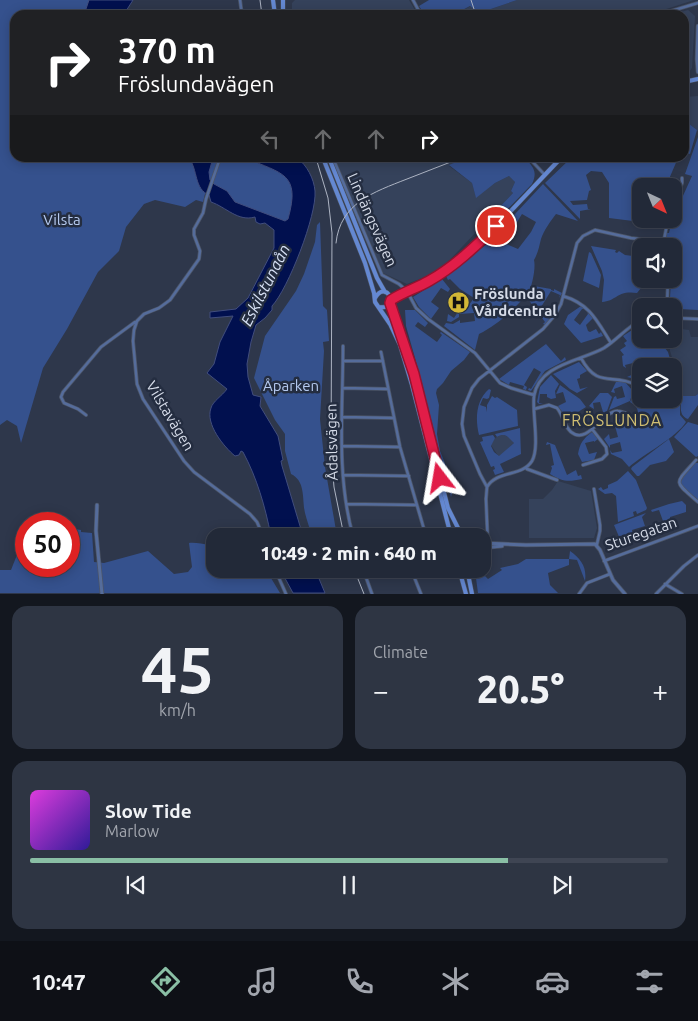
<!DOCTYPE html>
<meta charset="utf-8">
<style>
:root{--surface:#222938;--page:#2e3543;--text:#f1f3f6;--muted:#a2a6ae;--line:#3f4553;--accent:#8abfa5}
body{margin:0;font-family:Ubuntu,sans-serif;background:var(--page);color:var(--text);height:100vh;display:flex;flex-direction:column;font-size:19px;white-space:nowrap}
*{box-sizing:border-box;margin:0}
p{font-size:16px;color:var(--muted)}
.icon{flex:none;width:28px;height:28px;fill:none;stroke:currentColor;stroke-width:2;stroke-linecap:round;stroke-linejoin:round}
.map{position:relative;height:594px;overflow:hidden}
.panel{display:flex;flex-direction:column;gap:12px;padding:12px;background:#13171f;flex:1}
.panel>*{flex:none}
.top-card{position:absolute;left:10px;top:10px;width:679px;height:152px;border-radius:15px;box-shadow:0 2px 12px #0003,0 0 0 1px var(--line);background:#202124;color:#fff;overflow:hidden}
.needle{width:32px;rotate:137deg}
.buttons{position:absolute;left:632px;top:178px;display:grid;gap:10px}
.buttons a{display:grid;place-items:center;width:50px;height:50px;border-radius:10px;background:var(--surface);box-shadow:0 2px 12px #0003,0 0 0 1px var(--line);font-size:25px}
.speed{position:absolute;left:15px;top:512px;display:flex;gap:10px;font-size:25px;font-weight:700;text-align:center}
.speed>*{display:grid;place-content:center;width:65px;height:65px;border-radius:50%;background:var(--surface);box-shadow:0 2px 12px #0003,0 0 0 1px var(--line);line-height:1}
.speed .limit{border:8px solid #d22;background:#fff;color:#111}
.pin{position:absolute;display:grid;place-items:center;width:42px;height:42px;color:#fff;margin:-21px;border:2px solid #fff;border-radius:50%;box-shadow:0 1px 5px #0007}
.me{position:absolute;width:55px;margin:-28px;rotate:346deg;stroke-linejoin:round;filter:drop-shadow(0 0 4px #0008)}
.turn{display:flex;align-items:center;gap:18px;height:105px;padding:0 25px;font-size:22px}
.turn .icon{width:65px;height:65px;stroke-width:2.5}
.turn b{display:block;font-size:35px;line-height:42px}
.lanes{display:flex;align-items:center;height:48px;padding:0 25px;background:#0003;justify-content:center;gap:25px;direction:ltr}
.lanes .off{opacity:.35}
.big{font-size:38px;font-weight:800;line-height:1.1}
.panel .card{flex:1;display:flex;flex-direction:column;justify-content:center;gap:8px;min-width:0;padding:0 18px;border-radius:15px;background:var(--page)}
.panel .dial{align-items:center;gap:0}
.dial b{font-size:65px;line-height:1}
.song{display:flex;align-items:center;gap:15px}
.cover{width:60px;height:60px;border-radius:8px;background:linear-gradient(135deg,hsl(300 70% 55%),hsl(250 70% 35%))}
.played{height:5px;border-radius:2px;background:linear-gradient(90deg,var(--accent) 75%,var(--line) 75%)}
.keys{display:flex;justify-content:space-around;direction:ltr}
.heat{display:flex;justify-content:space-between;align-items:center;font-size:28px;direction:ltr}
.panel .tiles{flex:1;display:grid;gap:12px;grid-template-columns:1fr 1fr}
.card:last-child{grid-column:span 2}
.trip{position:absolute;left:206px;top:528px;width:285px;height:50px;border-radius:15px;background:var(--surface);box-shadow:0 2px 12px #0003,0 0 0 1px var(--line);font-weight:800;line-height:50px;text-align:center}
.menu{display:flex;height:80px;justify-content:space-around;align-items:center;background:#0e1016;color:var(--muted)}
.menu .icon{width:35px;height:35px}
.menu .current{color:var(--accent)}
.menu b{font-size:22px;color:var(--text)}
.map>svg:first-child{display:block}
.built{fill:#35425b}
.green{fill:#35518d;fill-rule:evenodd}
.water{fill:#01104f;stroke:#414d7d}
.lines{fill:none;stroke-linecap:round;stroke-linejoin:round}
.minor-casing{stroke:#4c5567;stroke-width:4}
.tertiary-casing{stroke:#4c5567;stroke-width:4.5}
.secondary-casing{stroke:#4c5567;stroke-width:5}
.minor{stroke:#556c9b;stroke-width:2.5}
.tertiary{stroke:#556c9b;stroke-width:3}
.secondary{stroke:#6488d2;stroke-width:4}
.rail{stroke:#adb4c3;stroke-width:1}
.route-casing{stroke:#92132f;stroke-width:12}
.route{stroke:#e11d48;stroke-width:9}
.labels{text-anchor:middle;stroke-width:5;stroke-linejoin:round;paint-order:stroke}
.park-label{font-size:15px;fill:#b5c9ef;stroke:#242d40}
.street-label{font-size:15px;fill:#d6dce9;stroke:#242d40}
.poi-label{font-size:15px;font-weight:bold;fill:#d6dce9;stroke:#242d40;text-anchor:start}
.water-label{font-size:16px;font-style:italic;fill:#d8e2f6;stroke:#242d40}
.neighbourhood-label{font-size:16px;letter-spacing:1px;fill:#d1bf72;stroke:#242d40}
</style>
<div class="map">
<svg width="698" height="594" viewBox="0 0 698 594">
<rect width="100%" height="100%" fill="#2e374b"/>
<path class="built" d="M295,0H409L418,15H292V3Z
M517,0H694L648,15H453L471,6L479,13Z
M688,10L695,16L692,68L684,79V15H670Z
M698,96V131L684,120V97Z
M335,158H466L449,166L472,183L476,197L495,183L509,176L515,182L511,191L513,193L443,267L425,277L407,284L383,273Z
M674,328L689,330L691,337H698V394L695,396H682V389L670,351V339H674Z
M501,434L511,438L514,443L499,457L491,445L494,439Z
M558,481L591,491L597,528L594,538H529V499H543L552,490Z"/>
<path class="green" d="M0,0H110L101,15H15V158H271L289,170L303,210L295,242L257,214L207,186L203,202L196,200L185,207L155,200L144,204L126,227L119,251L98,272L67,329L43,368L21,443L17,426L7,420L0,425Z
M429,0H517L479,13L470,6L453,15H425L419,6Z
M684,120L697,130L690,154L684,152Z
M698,137V310L679,309L670,298L671,279H674V246H668L665,241L666,233H669L672,220L692,176L685,174Z
M466,158H525C533,167 538,171 532,184L498,219L490,217L513,193L511,191L515,182L509,176L495,183L476,198L472,183L449,165Z
M571,158H678L666,186H641V195L633,221L609,218V183L602,172L591,171L586,175L591,190L589,191L587,200L570,201L573,205L587,204L588,209H591L580,211V219L545,183Z
M543,184L578,221L556,214C550,222 544,230 541,239C539,247 538,253 534,260C536,268 532,287 528,294C526,298 522,299 520,302C509,314 494,327 479,334L475,350L444,326L446,323L453,324L460,320V323L475,321L474,313L459,314V317L451,322L447,321L448,314L454,318L464,303L469,305L474,298L460,289L450,279L448,280L446,276L487,244ZM522,214L536,222L531,232L518,249L504,243Z
M320,222L323,306L327,310L329,341L323,342L324,351L320,419L325,467L337,536H312C310,529 307,521 305,513C302,500 306,481 291,474L285,451V434L275,420L254,378L265,336L296,291L304,274L315,242L317,225Z
M591,246L616,250L615,252L617,253L619,251L625,255L641,257V279H645V283L637,293C617,290 617,301 602,302L604,280L602,271Z
M589,252L591,253L601,275L599,288L583,281Z
M442,279L450,289L448,292L441,288L431,302L439,308L431,319L419,307L413,297Z
M534,286L551,289V290L554,291V289L562,293L559,298L560,295L551,291L538,312L548,318L551,317L546,325L543,324L545,322L528,299Z
M581,306L585,309H582L574,320L580,325L588,314L587,312L593,318L586,325L588,331L590,332L596,329L599,334L601,332L603,336L581,343L564,324L568,315Z
M405,310H415L428,323L425,327L418,322L415,326L437,342L442,335L440,333L441,332L470,352L464,360L451,371L443,383L437,389L436,393L439,405L437,434L440,451L451,478L453,490L451,497L415,358L406,326Z
M641,324V339H658L668,352L672,366H641V370L631,378L627,377L636,373L633,363L625,365L626,368L623,366L622,356L624,355L620,350L626,346L624,343L627,341L623,336Z
M546,344L561,361L565,357L566,360L545,371L531,391L528,390L529,388L531,389L541,372L534,368L524,385L527,387L526,390L523,389L524,386L510,382L509,385L499,379Z
M579,362L587,371L580,375V378L577,379L580,389L588,387L577,393L570,389L553,374Z
M674,370L680,391V415L686,422C677,437 644,454 629,467L622,459L611,454L610,450L612,453L622,451L620,442L610,445V448L604,439L609,434L610,439L618,437L615,426L611,427V424L616,420L621,419V423L628,422L630,425L639,423C636,414 642,409 630,402L635,391L640,394L644,401L652,399H674Z
M551,375L559,384L555,391L556,398L551,399L547,397V394H540L539,403L543,404H539L537,402L540,387Z
M616,382H625L633,391L630,401L609,410L614,397L616,396L617,399L625,397L622,386L614,389L615,393L611,392Z
M560,385L580,399L586,407L568,418L566,412L563,413L558,406L566,402L563,392L556,394Z
M489,389L491,390L489,398L487,399L483,398L480,405L486,407L487,412V405L492,396L495,398L497,397L517,410L518,426L479,435C475,419 476,400 489,389Z
M600,393H608L612,397L607,411L594,420L596,414L603,412L600,402L593,403L594,409L589,406Z
M698,394V405L688,419C678,416 681,404 682,396H695Z
M688,422L698,425V456L696,457L674,437Z
M520,428L521,454L500,464L504,472L495,475L493,470L495,469L494,466L491,467L480,442L483,441L482,437L493,435L495,438L491,446L494,452L499,456L514,443C509,438 505,432 497,437L495,434Z
M592,432L598,439L594,442V441L585,443L589,454L597,452L594,460L582,462L578,454C580,443 583,439 592,432Z
M669,439L674,452L666,461L650,465L639,476H637L631,469L632,467Z
M547,442L555,445L567,475L576,470L578,476L581,475L582,479C568,482 563,482 550,474L552,468L551,466L554,465L550,444L546,445Z
M694,463H698V500L681,485L680,479Z
M628,471L636,480L647,508L646,510L637,514L636,511L633,512L634,516L618,522L616,496L612,493L605,494L598,489L601,487L603,490L608,488V485L617,481Z
M682,501L686,505V512L670,517V519L663,521L659,510L652,512L651,510L669,504Z
M646,513L642,517L645,526L632,530L633,534L620,539L614,525Z
M69,528L81,530V532L92,533L94,562L104,563L148,551L174,574L188,572L192,567L189,543C198,542 206,546 215,544V569H254L258,576L268,573L280,593H0V570H11L26,532V566H69Z
M570,551C581,559 587,567 585,581L577,560L569,559V565L548,573L550,585L558,593H478L476,578L485,576L488,579L502,570L500,568L518,564L526,559H569Z"/>
<path class="water" d="M89,0H133L126,11L130,15H84Z
M189,158H213L209,172L210,180L214,184L227,191L235,202L285,221L288,219C301,173 282,174 246,158H297C307,165 314,179 315,191C317,215 288,289 272,306V310L265,318L256,325L251,342L247,364L248,377L253,395L261,397L260,406L278,436L283,460L281,461L282,466L303,536H271C265,506 257,478 243,452L241,451L239,455L235,456C224,447 205,424 211,408C213,401 222,396 227,389L207,373L214,364L220,342L233,316L210,318V312L236,309L248,298L274,248V230L265,223L260,224L256,222L255,217C238,222 226,207 211,202L209,195C194,189 198,170 189,158Z
M280,569H315L325,593H293Z"/>
<g class="lines">
<defs>
<path id="minor" d="M240,0L242,15
M413,0L421,15
M658,15L698,3
M220,158L206,199L203,213L194,229V235L200,251L199,259L170,300L159,308L144,314L137,321L134,330L133,341L137,384L143,399L184,461L194,472L250,514L257,522L263,536
M333,158L382,275L399,284L407,291L416,308L428,319L475,353L500,383L511,388L534,395
M529,158L544,174
M674,204L682,183V178
M666,246L664,240L668,219
M563,296C590,304 597,321 611,343
M667,306L668,279
M674,318L698,319
M343,346C343,409 336,475 353,536
M381,352L400,447L426,536
M581,358C598,390 613,372 636,385
M343,361H383
M343,388L388,389
M534,409L549,405L557,408C563,415 564,426 571,432C588,446 603,410 618,411C619,411 625,413 626,413
M86,415L78,409L64,403L61,397L63,392L101,347L135,322
M342,417L394,418
M342,446L400,447
M696,460C674,485 673,480 698,502
M583,465L602,459L607,454L606,447L592,429
M527,469L557,480
M343,475L409,476
M487,487C497,470 522,477 532,461C540,447 532,413 534,396C539,364 581,361 604,348C617,340 627,327 641,320
M594,489L600,525V531L597,544
M347,504L417,505
M488,547L486,499L487,487L480,474L464,436L462,424L464,407L472,388L479,379L543,329L555,315L561,304L577,243L583,236L595,230L631,238L664,242
M604,561L698,526
M275,569L286,594
M363,569L372,594
M411,569L421,594
M364,572L373,569
M665,584L682,594
M579,594L587,583L610,574
M656,594L684,566L698,555"/>
<path id="tertiary" d="M698,26L697,59L698,72
M97,505L96,531L102,594
M482,543L526,545L595,544L600,550L613,580L625,594
M482,548L502,546"/>
<path id="secondary" d="M273,0L275,15
M283,15V0
M684,82L698,79
M323,158L365,263L374,293L375,302L390,324L400,345L412,385L451,536
M329,158L377,278L385,292
M375,298C386,278 402,310 379,307
M391,300C406,290 424,285 439,275C485,243 522,198 561,158
M390,303L414,374L448,508L462,536
M459,569L466,594
M467,569L472,594"/>
</defs>
<use href="#minor" class="minor-casing"/>
<use href="#tertiary" class="tertiary-casing"/>
<use href="#secondary" class="secondary-casing"/>
<use href="#minor" class="minor"/>
<use href="#tertiary" class="tertiary"/>
<use href="#secondary" class="secondary"/>
<path class="rail" d="M260,0L262,15
M471,0L476,15
M316,158L328,198L332,233L331,451L334,487L344,536
M336,243C340,203 374,192 407,179C425,172 443,165 461,158
M354,569L364,594"/>
</g>
<g class="lines">
<defs>
<path id="route" d="M440,478L414,374L390,303L391,300C403,292 417,288 429,281C454,267 476,246 496,226"/>
</defs>
<use href="#route" class="route-casing"/>
<use href="#route" class="route"/>
</g>
<defs>
<symbol id="hospital-disc" viewBox="-11 -11 22 22"><circle r="9.5" fill="#d2b736" stroke="#242d40"/><path d="M-5-5h3v3.5h4V-5h3V5h-3V1.5h-4V5h-3Z" fill="#111"/></symbol>
</defs>
<g fill-rule="evenodd">
<use href="#hospital-disc" x="446" y="290" width="25" height="25"/>
</g>
<g class="labels">
<g class="park-label">
<text x="62" y="225">Vilsta</text>
<text x="291" y="391">Åparken</text>
</g>
<g class="street-label">
<text transform="translate(372 220) rotate(66)" y="5">Lindängsvägen</text>
<text transform="translate(170 416) rotate(59)" y="5">Vilstavägen</text>
<text transform="translate(332 442) rotate(-91)" y="5">Ådalsvägen</text>
<text transform="translate(641 534) rotate(-19)" y="5">Sturegatan</text>
</g>
<g class="poi-label">
<text x="474" y="299">Fröslunda<tspan x="474" dy="17">Vårdcentral</tspan></text>
</g>
<g class="water-label">
<text transform="translate(265 285) rotate(-63)" y="6">Eskilstunaån</text>
</g>
<g class="neighbourhood-label">
<text x="612" y="426">FRÖSLUNDA</text>
</g>
</g>
</svg>
<div class="buttons">
<a><svg class="needle" viewBox="-14 -14 28 28"><path d="M0-13l5 13h-10z" fill="#e53935"/><path d="M0 13l5-13h-10z" fill="#a2a6ae"/></svg></a>
<a><svg class="icon" aria-label="sound" viewBox="0 0 24 24"><path d="M4 9h4l5-4v14l-5-4H4zM17 9q2 3 0 6"/></svg></a>
<a><svg class="icon" aria-label="search" viewBox="0 0 24 24"><circle cx="10" cy="10" r="6"/><path d="M15 15l6 6"/></svg></a>
<a><svg class="icon" aria-label="layers" viewBox="0 0 24 24"><path d="M12 4l9 5-9 5-9-5zM3 14l9 5 9-5"/></svg></a>
</div>
<div class="speed"><div class="limit">50</div></div>
<div class="pin" style="left:496px;top:226px;background:#d93025"><svg class="icon" aria-label="arrive" viewBox="0 0 24 24"><path d="M6 21V4h12l-3 4 3 4H6"/></svg></div>
<svg class="me" style="left:440px;top:478px" viewBox="-20 -20 40 40"><path d="M0-17L14 15 0 8-14 15z" fill="#e11d48" stroke="#fff" stroke-width="4"/></svg>
<div class="trip">10:49 · 2 min · 640 m</div>
<div class="top-card">
<div class="turn"><svg class="icon" aria-label="right" viewBox="0 0 24 24"><path d="M7 20v-9h11M14 6l5 5-5 5"/></svg><div><b>370 m</b>Fröslundavägen</div></div>
<div class="lanes"><svg class="icon off" aria-label="left" viewBox="0 0 24 24"><path d="M17 20v-9H6M10 6l-5 5 5 5"/></svg><svg class="icon off" aria-label="ahead" viewBox="0 0 24 24"><path d="M12 20V5M6 11l6-6 6 6"/></svg><svg class="icon off" aria-label="ahead" viewBox="0 0 24 24"><path d="M12 20V5M6 11l6-6 6 6"/></svg><svg class="icon" aria-label="right" viewBox="0 0 24 24"><path d="M7 20v-9h11M14 6l5 5-5 5"/></svg></div>
</div>
</div>
<section class="panel">
<div class="tiles">
<div class="card dial"><b>45</b><p>km/h</p></div>
<div class="card"><p>Climate</p>
<div class="heat"><a>−</a><b class="big">20.5°</b><a>+</a></div>
</div>
<div class="card">
<div class="song"><i class="cover"></i><div><b>Slow Tide</b><p>Marlow</p></div></div>
<div class="played"></div>
<div class="keys"><svg class="icon" aria-label="previous" viewBox="0 0 24 24"><path d="M18 5L8 12l10 7zM5 5v14"/></svg><svg class="icon" aria-label="pause" viewBox="0 0 24 24"><path d="M8 5v14M16 5v14"/></svg><svg class="icon" aria-label="next" viewBox="0 0 24 24"><path d="M6 5l10 7-10 7zM19 5v14"/></svg></div>
</div>
</div>
</section>
<nav class="menu">
<b>10:47</b>
<svg class="icon current" aria-label="directions" viewBox="0 0 24 24"><path d="M12 3l9 9-9 9-9-9zM9 14v-3h6M13 9l2 2-2 2"/></svg>
<svg class="icon" aria-label="music" viewBox="0 0 24 24"><path d="M9 18V5l10-2v13"/><circle cx="6" cy="18" r="3"/><circle cx="16" cy="16" r="3"/></svg>
<svg class="icon" aria-label="phone" viewBox="0 0 24 24"><path d="M5 4h4l2 5-3 2q2 4 5 5l2-3 5 2v4C11 20 4 13 5 4z"/></svg>
<svg class="icon" aria-label="climate" viewBox="0 0 24 24"><path d="M12 3v18M4 7l16 10M4 17L20 7"/></svg>
<svg class="icon" aria-label="car" viewBox="0 0 24 24"><path d="M5 17H2v-5l4-1 3-4h7l3 4 3 1v5h-3M9 17h6M6 11h13"/><circle cx="7" cy="17" r="2"/><circle cx="17" cy="17" r="2"/></svg>
<svg class="icon" aria-label="filters" viewBox="0 0 24 24"><path d="M4 7h16M4 17h16"/><circle cx="9" cy="7" r="2"/><circle cx="15" cy="17" r="2"/></svg>
</nav>
